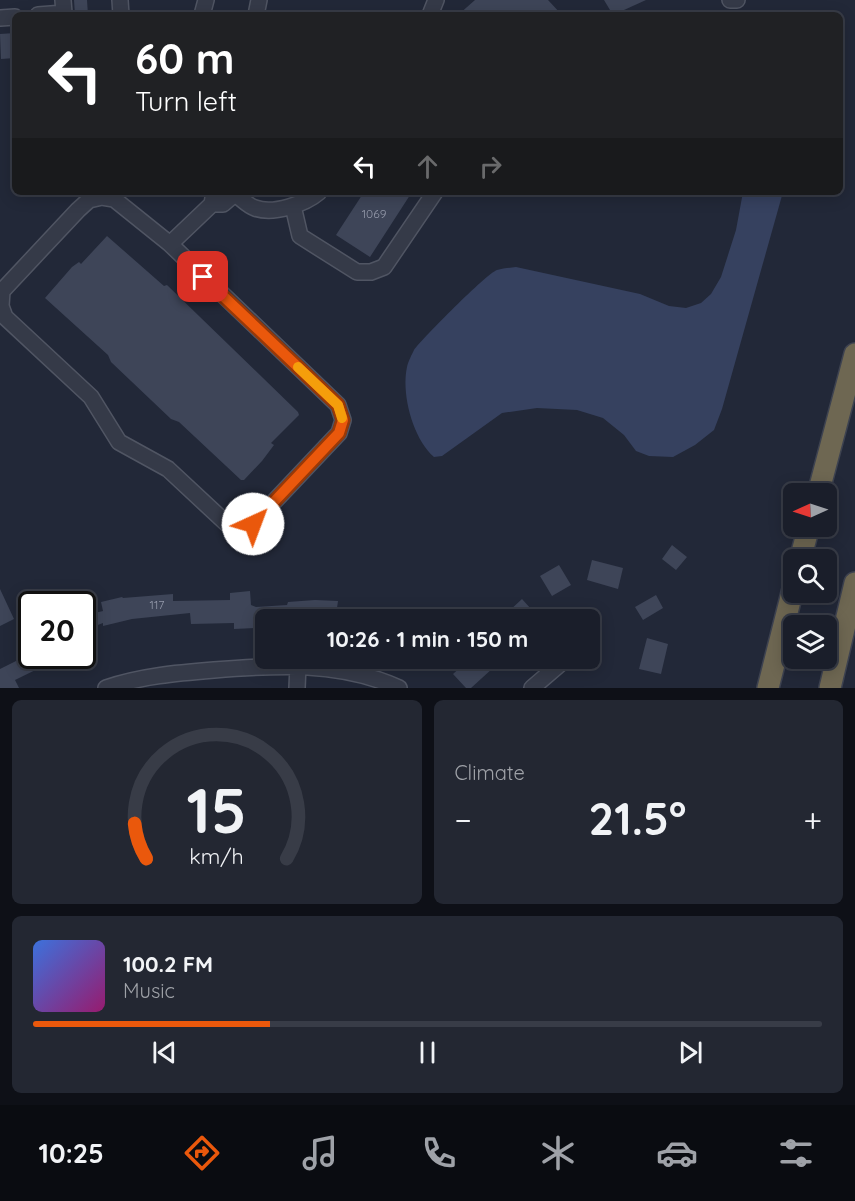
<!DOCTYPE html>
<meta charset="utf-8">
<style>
:root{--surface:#1a1e2a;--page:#232732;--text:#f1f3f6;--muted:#9fa2a8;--line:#383c47;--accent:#ea580c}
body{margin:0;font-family:Quicksand,sans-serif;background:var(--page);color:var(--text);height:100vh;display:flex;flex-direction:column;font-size:22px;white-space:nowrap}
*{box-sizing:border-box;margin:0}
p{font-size:20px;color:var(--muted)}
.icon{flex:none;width:33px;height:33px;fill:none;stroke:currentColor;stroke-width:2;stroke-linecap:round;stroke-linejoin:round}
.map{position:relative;height:688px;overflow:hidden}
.details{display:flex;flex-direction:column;gap:12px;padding:12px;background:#0e1017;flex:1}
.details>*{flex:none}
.top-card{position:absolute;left:12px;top:12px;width:831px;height:183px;border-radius:9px;box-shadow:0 3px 15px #0003,0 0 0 2px var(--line);background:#202124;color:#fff;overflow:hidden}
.needle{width:39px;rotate:267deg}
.fabs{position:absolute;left:783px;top:483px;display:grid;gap:12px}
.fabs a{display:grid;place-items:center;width:54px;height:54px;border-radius:9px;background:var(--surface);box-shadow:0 3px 15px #0003,0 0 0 2px var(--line);font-size:30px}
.speed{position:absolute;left:18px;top:591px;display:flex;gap:12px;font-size:30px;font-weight:700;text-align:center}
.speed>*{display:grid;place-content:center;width:78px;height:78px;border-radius:50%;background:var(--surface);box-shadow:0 3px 15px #0003,0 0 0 2px var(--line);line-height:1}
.speed .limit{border:3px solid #111;border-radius:9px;background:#fff;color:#111}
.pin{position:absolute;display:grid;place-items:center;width:51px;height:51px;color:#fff;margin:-26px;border-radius:12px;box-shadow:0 3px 9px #0006}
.me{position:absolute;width:66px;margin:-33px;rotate:43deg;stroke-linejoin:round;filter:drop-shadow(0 0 4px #0008)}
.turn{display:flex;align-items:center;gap:21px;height:126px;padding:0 24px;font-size:27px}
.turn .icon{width:78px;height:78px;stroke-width:2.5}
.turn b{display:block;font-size:42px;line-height:51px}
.lanes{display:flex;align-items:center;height:57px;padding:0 24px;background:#0003;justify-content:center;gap:30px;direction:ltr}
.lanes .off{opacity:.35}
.big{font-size:45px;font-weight:800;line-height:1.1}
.details .widget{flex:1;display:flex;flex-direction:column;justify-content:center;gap:9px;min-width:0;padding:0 21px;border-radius:9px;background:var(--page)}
.details .dial{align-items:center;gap:0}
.dial svg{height:156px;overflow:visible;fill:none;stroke:var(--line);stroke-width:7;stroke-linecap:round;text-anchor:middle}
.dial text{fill:var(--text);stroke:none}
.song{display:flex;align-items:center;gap:18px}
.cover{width:72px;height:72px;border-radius:9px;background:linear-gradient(135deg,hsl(220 70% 55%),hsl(320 70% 35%))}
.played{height:6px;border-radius:3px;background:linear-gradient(90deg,var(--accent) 30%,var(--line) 30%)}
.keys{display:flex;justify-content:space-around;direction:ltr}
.heat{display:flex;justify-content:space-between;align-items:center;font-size:33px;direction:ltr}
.details .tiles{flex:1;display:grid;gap:12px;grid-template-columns:1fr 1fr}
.widget:last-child{grid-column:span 2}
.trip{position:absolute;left:255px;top:609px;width:345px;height:60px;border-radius:9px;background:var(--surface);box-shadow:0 3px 15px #0003,0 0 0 2px var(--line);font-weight:800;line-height:60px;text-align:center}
.tab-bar{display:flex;height:96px;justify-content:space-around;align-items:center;background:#0a0c11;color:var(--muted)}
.tab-bar .icon{width:42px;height:42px}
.tab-bar .selected{color:var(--accent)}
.tab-bar b{font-size:27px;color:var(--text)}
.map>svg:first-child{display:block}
.water{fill:#36415f}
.building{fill:#3e4558}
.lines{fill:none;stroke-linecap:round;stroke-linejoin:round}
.minor-casing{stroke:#505563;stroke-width:18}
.highway-casing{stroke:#3d4250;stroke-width:24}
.minor{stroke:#353a48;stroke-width:15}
.highway{stroke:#6e6752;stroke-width:21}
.route-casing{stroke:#983908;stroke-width:15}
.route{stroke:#ea580c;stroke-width:10}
.slow{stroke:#f59e0b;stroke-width:10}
.labels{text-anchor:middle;stroke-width:6;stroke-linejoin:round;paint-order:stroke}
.number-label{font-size:12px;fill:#9499aa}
</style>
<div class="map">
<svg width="855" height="688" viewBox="0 0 855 688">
<rect width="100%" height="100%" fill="#222838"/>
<path class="water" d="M743,192H783L722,409L714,430L695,445L673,457L649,456L636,451L624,435L603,418L577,410L537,408L502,413L442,456L434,457C413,439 401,394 407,367C408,362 412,354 414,350C423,338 486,274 497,270C503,268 510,268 516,267L640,294L669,306L686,308L701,303L711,294L721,277L736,230Z"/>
<path class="building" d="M74,0H87L88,15H75Z
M475,0H548L562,15H458Z
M604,0H646L613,15Z
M15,33V58L1,59L0,34Z
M364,192H412L370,257L336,235Z
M107,236L164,286L167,285L298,412L299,415L271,443L274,445L262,461L244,480H241L179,422L171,419L111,362L108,355L45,298L72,267L79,262L81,264Z
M672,545L687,557L676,570L662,559Z
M592,560L623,568L618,589L587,580Z
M559,565L571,585L552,596L540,576Z
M0,589L14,619L0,626Z
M250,591L251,605L256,607L287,605L288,602L315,600L338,601L337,608H345L344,620H255V628L234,629V623L191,624L190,613L132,619L103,626V623L82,631V616L103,611L101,602L122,597L123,598L173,594V601L230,600V593Z
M656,595L663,608L643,620L635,607Z
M522,599L541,620H502L508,612Z
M647,638L668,644L661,674L639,669Z
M26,656H64L15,680L19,688H0V669Z
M458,658H504L471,688H466L453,674L463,665Z"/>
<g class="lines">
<defs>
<path id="minor" d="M120,0L121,15
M730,0H737
M38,15L64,13L63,0
M202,15L206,0
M256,15L259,0
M430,15L436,0
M0,18L15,17
M214,192L212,204H223L237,192
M235,194C241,198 248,206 255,208C273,215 305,204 319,192
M102,197L114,199L170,244L338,405L343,420L339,433L253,524L241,528L226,523L168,469L119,442L91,397L5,317L1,306L2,291L78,210L89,200Z
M293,206L300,236L357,272H371L384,267L435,192
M170,244L212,204
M106,688C141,676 177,673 214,670C276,665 340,661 399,688
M297,688L298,665
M532,688L567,658"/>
<path id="highway" d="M818,494L855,354
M800,560L809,526
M768,688L794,585
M830,688L855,583"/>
</defs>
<use href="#minor" class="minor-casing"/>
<use href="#highway" class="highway-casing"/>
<use href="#minor" class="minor"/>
<use href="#highway" class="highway"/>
</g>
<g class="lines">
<defs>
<path id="route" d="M203,277L338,405L343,420L339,433L253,524"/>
</defs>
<use href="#route" class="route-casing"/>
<use href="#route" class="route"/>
<path class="slow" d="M298,367L338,405L342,418"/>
</g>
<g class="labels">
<g class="number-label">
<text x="374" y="218">1069</text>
<text x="157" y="609">117</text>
</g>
</g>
</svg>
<div class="fabs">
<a><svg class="needle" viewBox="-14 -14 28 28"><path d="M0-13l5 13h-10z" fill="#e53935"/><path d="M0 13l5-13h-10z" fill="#9fa2a8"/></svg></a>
<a><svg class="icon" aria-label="search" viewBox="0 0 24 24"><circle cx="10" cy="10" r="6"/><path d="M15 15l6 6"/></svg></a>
<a><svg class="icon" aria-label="layers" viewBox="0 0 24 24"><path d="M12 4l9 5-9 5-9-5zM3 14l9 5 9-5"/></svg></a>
</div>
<div class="speed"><div class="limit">20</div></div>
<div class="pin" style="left:203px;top:277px;background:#d93025"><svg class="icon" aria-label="arrive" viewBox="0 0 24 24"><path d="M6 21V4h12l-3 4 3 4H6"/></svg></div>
<svg class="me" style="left:253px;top:524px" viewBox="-20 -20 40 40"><circle r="19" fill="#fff"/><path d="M0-13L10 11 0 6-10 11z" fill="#ea580c"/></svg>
<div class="trip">10:26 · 1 min · 150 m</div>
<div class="top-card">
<div class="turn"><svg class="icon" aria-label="left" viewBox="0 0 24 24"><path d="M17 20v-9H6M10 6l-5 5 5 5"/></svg><div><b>60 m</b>Turn left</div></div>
<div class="lanes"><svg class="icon" aria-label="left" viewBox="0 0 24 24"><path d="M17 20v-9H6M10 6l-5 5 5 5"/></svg><svg class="icon off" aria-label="ahead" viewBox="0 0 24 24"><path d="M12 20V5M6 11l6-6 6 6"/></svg><svg class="icon off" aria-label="right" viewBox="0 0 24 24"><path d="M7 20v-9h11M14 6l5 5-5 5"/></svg></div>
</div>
</div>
<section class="details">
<div class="tiles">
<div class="widget dial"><svg viewBox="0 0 100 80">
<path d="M14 69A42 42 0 1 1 86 69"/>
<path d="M14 69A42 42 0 0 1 8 51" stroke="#ea580c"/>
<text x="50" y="56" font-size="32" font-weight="700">15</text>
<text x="50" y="72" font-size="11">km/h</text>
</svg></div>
<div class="widget"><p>Climate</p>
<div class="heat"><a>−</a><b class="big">21.5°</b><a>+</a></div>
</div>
<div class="widget">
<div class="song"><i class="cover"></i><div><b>100.2 FM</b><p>Music</p></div></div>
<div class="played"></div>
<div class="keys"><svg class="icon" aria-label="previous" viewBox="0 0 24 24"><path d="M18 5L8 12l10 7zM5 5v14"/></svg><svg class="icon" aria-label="pause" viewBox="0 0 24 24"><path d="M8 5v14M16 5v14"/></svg><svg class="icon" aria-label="next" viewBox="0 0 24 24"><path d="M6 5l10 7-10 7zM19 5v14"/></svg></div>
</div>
</div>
</section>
<nav class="tab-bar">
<b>10:25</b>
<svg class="icon selected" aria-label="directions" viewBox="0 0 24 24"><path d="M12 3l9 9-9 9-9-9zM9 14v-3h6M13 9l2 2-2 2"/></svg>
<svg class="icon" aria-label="music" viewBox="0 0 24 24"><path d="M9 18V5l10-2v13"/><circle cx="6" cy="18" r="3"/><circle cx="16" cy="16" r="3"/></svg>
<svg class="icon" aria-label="phone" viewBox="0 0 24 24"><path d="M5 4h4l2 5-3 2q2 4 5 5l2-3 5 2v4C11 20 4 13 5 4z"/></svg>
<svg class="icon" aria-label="climate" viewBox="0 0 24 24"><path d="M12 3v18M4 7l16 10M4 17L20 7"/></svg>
<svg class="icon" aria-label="car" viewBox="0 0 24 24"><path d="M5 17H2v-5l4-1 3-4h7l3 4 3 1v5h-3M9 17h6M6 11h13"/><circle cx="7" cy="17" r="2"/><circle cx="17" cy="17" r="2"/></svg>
<svg class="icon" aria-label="filters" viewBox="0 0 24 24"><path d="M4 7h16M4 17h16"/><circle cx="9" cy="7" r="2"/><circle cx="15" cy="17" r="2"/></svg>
</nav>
